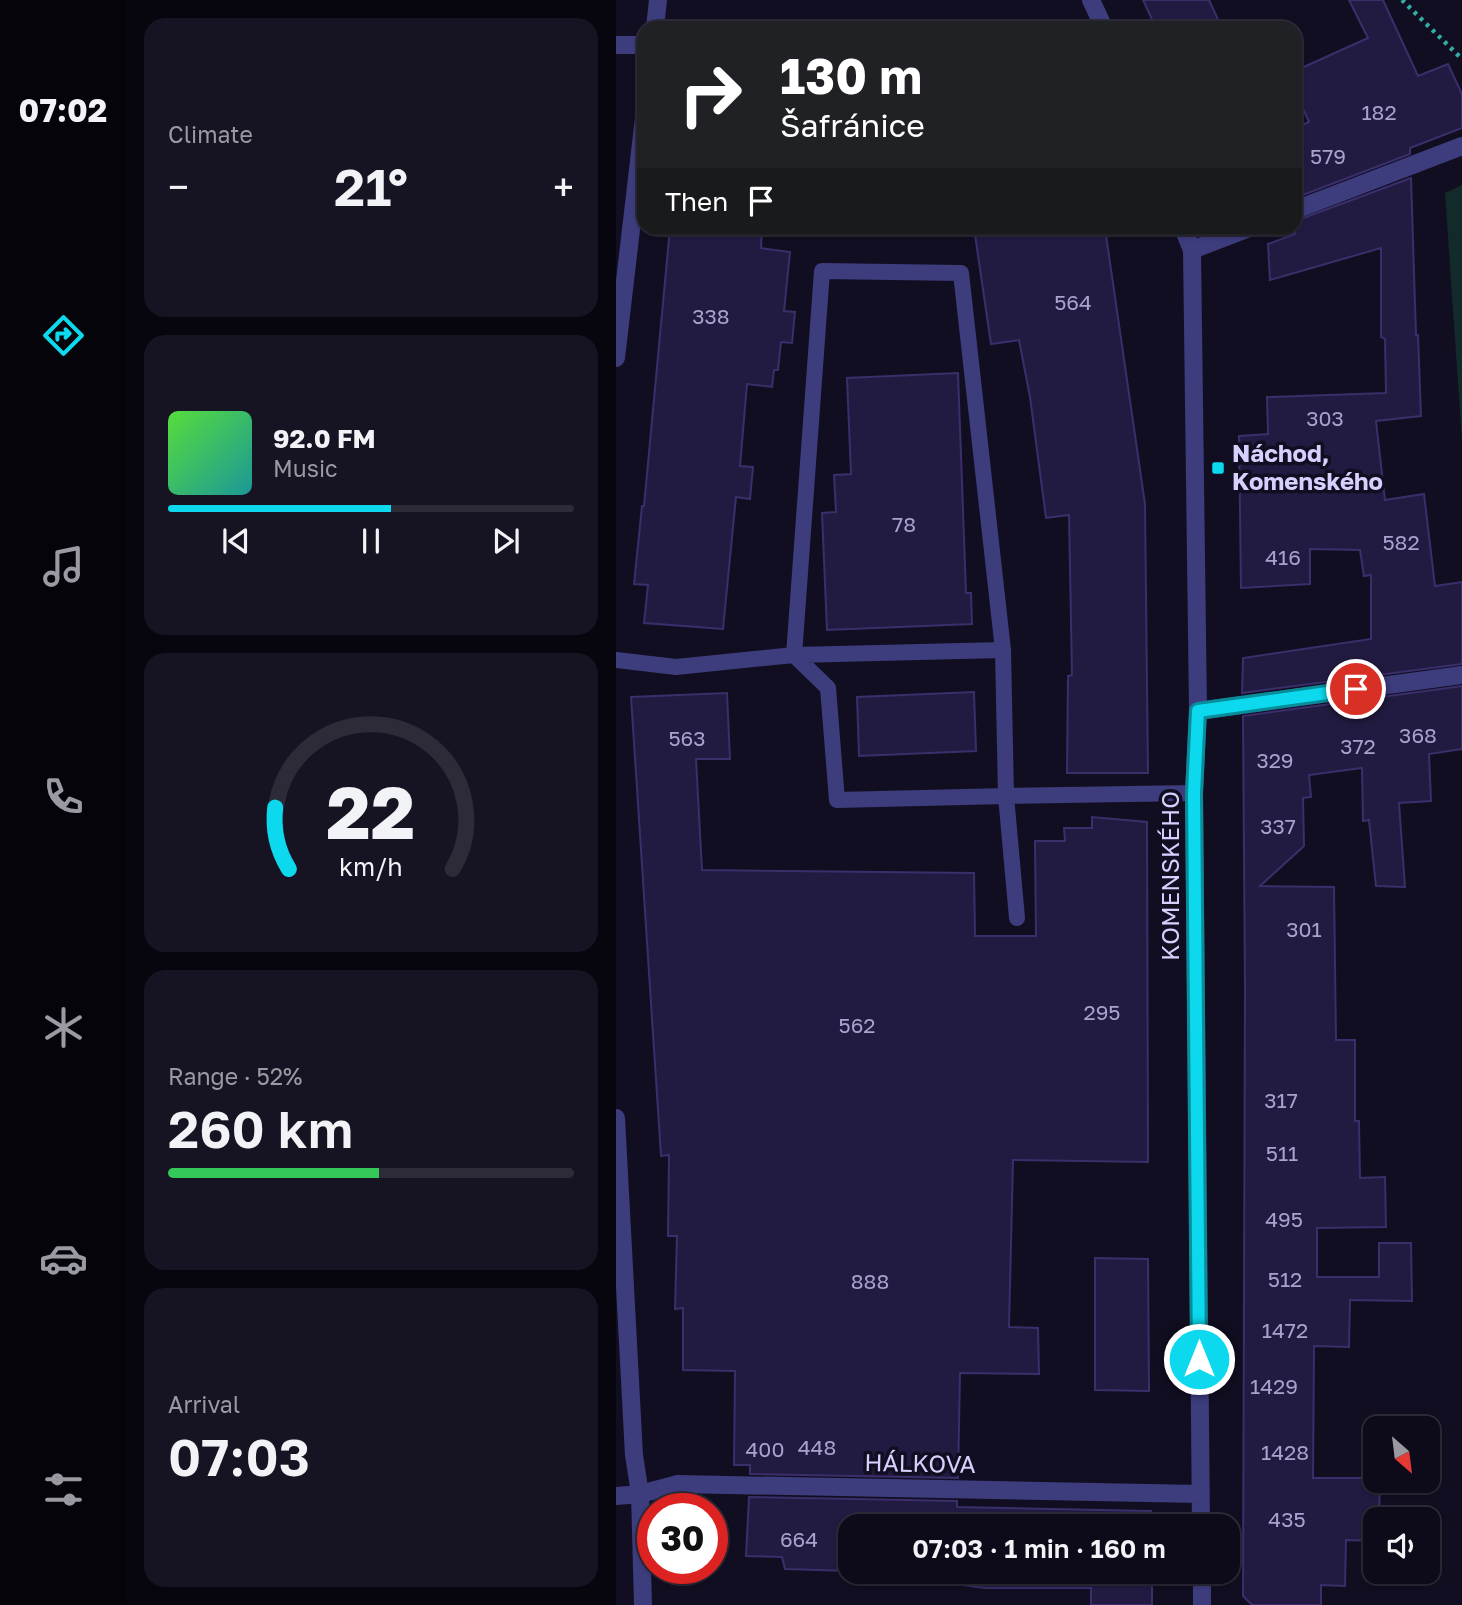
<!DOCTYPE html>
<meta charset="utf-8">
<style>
:root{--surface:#0d0a19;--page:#161322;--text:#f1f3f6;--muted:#9a9aa2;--line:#2d2b38;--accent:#0cd9ed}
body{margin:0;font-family:"Golos Text",sans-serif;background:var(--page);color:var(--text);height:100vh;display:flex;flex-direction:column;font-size:26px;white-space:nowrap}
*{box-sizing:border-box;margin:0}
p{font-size:23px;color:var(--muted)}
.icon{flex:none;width:38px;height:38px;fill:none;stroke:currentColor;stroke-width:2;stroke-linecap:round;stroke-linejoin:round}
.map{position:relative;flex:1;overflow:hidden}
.side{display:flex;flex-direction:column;gap:18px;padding:18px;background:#07060e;width:490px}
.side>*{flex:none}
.banner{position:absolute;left:21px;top:21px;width:665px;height:214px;border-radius:21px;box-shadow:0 2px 5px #0004,0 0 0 2px var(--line);background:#202124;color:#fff;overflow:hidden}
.needle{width:46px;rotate:152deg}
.controls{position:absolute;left:747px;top:1416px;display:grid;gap:14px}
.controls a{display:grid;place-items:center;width:77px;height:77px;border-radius:14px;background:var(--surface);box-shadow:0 2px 5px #0004,0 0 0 2px var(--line);font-size:35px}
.speed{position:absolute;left:21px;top:1493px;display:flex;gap:14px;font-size:35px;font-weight:700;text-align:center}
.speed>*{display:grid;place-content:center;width:91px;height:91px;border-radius:50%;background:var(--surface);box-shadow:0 2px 5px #0004,0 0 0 2px var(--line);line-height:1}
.speed .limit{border:10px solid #d22;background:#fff;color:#111}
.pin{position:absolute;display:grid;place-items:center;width:60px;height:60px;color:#fff;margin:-30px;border:4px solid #fff;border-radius:50%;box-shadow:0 2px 7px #0007}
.me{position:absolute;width:77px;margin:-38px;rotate:0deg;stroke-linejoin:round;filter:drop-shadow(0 0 5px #0008)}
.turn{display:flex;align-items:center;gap:24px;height:147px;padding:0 28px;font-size:32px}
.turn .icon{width:91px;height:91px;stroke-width:2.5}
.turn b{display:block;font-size:49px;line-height:60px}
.then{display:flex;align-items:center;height:66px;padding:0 28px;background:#0003;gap:14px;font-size:26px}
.big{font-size:52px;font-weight:600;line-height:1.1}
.side .tile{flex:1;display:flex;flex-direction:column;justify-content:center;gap:10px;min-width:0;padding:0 24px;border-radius:21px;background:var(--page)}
.side .dial{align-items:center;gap:0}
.dial svg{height:182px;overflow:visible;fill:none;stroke:var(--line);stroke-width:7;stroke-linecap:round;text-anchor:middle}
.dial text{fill:var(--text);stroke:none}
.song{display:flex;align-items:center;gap:21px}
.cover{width:84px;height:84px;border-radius:10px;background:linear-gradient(135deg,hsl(110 70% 55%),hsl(180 70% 35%))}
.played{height:7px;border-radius:4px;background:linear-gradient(90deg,var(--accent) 55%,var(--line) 55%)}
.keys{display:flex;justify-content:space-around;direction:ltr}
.heat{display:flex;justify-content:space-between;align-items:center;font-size:38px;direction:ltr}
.charge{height:10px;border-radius:5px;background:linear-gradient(90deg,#34c759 52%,var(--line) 0)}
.trip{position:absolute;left:222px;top:1514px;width:402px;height:70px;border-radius:21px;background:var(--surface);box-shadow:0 2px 5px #0004,0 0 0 2px var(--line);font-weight:600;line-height:70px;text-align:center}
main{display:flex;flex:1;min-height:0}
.menu{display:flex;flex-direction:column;width:126px;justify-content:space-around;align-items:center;background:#05040a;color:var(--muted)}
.menu .icon{width:49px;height:49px}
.menu .on{color:var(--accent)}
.menu b{font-size:32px;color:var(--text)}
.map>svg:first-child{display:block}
.green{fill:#122a29}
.building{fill:#221b41;stroke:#3a2f6b;stroke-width:2}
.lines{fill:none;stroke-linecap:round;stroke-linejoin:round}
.path{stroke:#34ada4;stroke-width:4.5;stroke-dasharray:3.5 5;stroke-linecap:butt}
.lane{stroke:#3d3c7d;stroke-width:16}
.street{stroke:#3d3c7d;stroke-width:18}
.route-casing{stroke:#088d9a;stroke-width:18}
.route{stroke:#0cd9ed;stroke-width:12}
.poi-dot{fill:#0cd9ed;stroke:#110e21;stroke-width:2.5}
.labels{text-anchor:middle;stroke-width:7;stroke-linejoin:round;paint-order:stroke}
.number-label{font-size:21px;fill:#a8a3ce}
.poi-label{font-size:24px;font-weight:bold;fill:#d5d0fd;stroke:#110e21;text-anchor:start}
.street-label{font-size:24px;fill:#d5d0fd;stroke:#110e21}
</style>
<main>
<nav class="menu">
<b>07:02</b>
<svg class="icon on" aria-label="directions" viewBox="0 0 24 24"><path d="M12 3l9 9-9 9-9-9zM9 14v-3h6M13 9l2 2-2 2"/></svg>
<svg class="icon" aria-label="music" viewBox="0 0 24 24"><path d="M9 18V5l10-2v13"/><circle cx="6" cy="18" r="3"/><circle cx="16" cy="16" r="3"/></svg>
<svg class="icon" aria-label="phone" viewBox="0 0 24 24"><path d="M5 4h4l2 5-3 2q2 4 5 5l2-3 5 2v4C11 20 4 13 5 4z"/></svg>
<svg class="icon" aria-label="climate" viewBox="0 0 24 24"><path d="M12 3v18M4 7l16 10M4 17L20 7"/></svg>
<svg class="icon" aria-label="car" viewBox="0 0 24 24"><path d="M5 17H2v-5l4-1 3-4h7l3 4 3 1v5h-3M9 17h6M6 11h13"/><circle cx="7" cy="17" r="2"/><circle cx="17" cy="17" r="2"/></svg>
<svg class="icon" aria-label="filters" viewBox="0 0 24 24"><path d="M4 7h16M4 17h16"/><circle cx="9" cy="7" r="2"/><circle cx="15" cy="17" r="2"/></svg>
</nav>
<section class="side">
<div class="tile"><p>Climate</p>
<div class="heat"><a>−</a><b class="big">21°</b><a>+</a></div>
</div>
<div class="tile">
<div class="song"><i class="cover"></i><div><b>92.0 FM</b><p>Music</p></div></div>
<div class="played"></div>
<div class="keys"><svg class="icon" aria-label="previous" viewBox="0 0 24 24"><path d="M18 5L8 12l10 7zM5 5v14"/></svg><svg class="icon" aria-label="pause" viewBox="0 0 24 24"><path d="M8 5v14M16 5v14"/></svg><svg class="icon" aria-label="next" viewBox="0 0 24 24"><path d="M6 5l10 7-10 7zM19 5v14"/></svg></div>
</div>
<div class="tile dial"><svg viewBox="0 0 100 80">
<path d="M14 69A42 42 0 1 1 86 69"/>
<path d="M14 69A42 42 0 0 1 8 42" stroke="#0cd9ed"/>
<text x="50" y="56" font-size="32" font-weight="700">22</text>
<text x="50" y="72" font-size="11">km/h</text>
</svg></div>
<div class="tile"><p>Range · 52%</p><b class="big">260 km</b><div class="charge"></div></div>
<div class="tile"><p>Arrival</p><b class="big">07:03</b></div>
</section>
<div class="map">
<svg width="846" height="1605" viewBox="0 0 846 1605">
<rect width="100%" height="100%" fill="#110e21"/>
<path class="green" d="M846,185V441L829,193Z"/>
<path class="building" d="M527,0H593L606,28H540Z
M733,0H767L802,76L832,64L846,94V128L794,148V154L679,198V128L693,122L679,91V71L752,38Z
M795,178L800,335H802L805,416L760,421L769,500L808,494L819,586L846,582V664L626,693L627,658L755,639V575L748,576L744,550L694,549V584L625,588L623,436L652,434L651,397L770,393L769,339L765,337V248L654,280L652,244L679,234V221Z
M54,228H146L145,248L174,252L168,311L179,312L176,343L165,342L162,370H158L156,387L131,384L124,466L137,467L134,499L120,497L107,629L28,623L32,585L18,584L26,506H28Z
M358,228H489L529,504L532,773H451L452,676L456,675L453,515L430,518L414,397L403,340L375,344Z
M342,373L350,593H355L356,624L211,630L206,513L220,512L218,475L235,474L231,378Z
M846,686V749L813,754L815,801L783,803L789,887L760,886L753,820L747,821L746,768L693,775L695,797L687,798L688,846L644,886L718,887L720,1040H739V1121H743L744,1178L769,1177L770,1227L701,1228V1277H763V1243H795L796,1301L734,1300L733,1347L698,1346L697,1478H760V1480H764L763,1519H760V1541L730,1540L729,1586L705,1585V1605H636L627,1596L629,989L627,716Z
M358,692L360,751L243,756L241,697Z
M111,693L114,759H80L86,870L358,873L359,936H420L419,841H449L448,828H476V817L531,822L532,1162L397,1160L393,1327L422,1328L423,1374L344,1373L342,1478L134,1474V1465H118L119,1371L67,1370V1308L59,1309L61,1236H52L53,1155L45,1156L15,697Z
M479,1258L532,1259L533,1391L479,1390Z
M133,1497L341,1501V1507L535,1511V1526H234V1571L169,1569L166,1557L130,1556Z
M248,1572H536V1605H475V1588H369L293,1578L247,1580Z"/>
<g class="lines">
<path class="path" d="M786,0L846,59"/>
<path class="lane" d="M0,660L60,667L178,655L387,650L345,273L206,271L178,655L212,688L221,800L390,796L387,650
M401,918L390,796L578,793"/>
<path class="street" d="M475,0L488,28
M39,28L42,0
M0,45H28
M679,210L846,146
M567,228L576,250L582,711L578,793L585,1526
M576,250L633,228
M0,358L28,118
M582,711L846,675
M0,1118L18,1455L24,1494L27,1605
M0,1496L24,1494L62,1484L584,1494
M586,1572V1605"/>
</g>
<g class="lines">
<defs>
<path id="route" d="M583,1359L578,793L582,711L740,689"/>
</defs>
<use href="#route" class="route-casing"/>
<use href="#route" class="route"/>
</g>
<rect class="poi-dot" x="595" y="461" width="14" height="14" rx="3.5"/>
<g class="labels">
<g class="number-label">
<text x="763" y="120">182</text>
<text x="712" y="164">579</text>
<text x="457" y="310">564</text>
<text x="95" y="324">338</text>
<text x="709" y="426">303</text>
<text x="288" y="532">78</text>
<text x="785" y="550">582</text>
<text x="667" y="565">416</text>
<text x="802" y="743">368</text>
<text x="71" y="746">563</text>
<text x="742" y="754">372</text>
<text x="659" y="768">329</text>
<text x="662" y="834">337</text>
<text x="688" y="937">301</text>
<text x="486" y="1020">295</text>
<text x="241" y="1033">562</text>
<text x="665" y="1108">317</text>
<text x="666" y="1161">511</text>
<text x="668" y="1227">495</text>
<text x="669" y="1287">512</text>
<text x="254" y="1289">888</text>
<text x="669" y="1338">1472</text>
<text x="658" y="1394">1429</text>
<text x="201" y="1455">448</text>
<text x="149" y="1457">400</text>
<text x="669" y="1460">1428</text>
<text x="671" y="1527">435</text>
<text x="183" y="1547">664</text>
</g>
<g class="poi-label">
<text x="616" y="462">Náchod,<tspan x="616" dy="28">Komenského</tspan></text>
</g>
<g class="street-label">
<text transform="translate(555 876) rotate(-90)" y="8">KOMENSKÉHO</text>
<text transform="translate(304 1464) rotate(1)" y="8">HÁLKOVA</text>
</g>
</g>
</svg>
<div class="controls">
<a><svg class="needle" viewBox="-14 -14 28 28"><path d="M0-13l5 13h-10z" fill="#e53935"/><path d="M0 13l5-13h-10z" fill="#9a9aa2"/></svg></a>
<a><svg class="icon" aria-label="sound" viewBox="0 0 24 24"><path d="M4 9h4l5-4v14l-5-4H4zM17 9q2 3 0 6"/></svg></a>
</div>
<div class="speed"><div class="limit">30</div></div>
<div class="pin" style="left:740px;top:689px;background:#d93025"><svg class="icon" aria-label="arrive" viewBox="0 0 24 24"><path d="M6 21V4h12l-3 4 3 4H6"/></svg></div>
<svg class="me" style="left:583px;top:1359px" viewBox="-20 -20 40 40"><circle r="17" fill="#0cd9ed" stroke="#fff" stroke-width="3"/><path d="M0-11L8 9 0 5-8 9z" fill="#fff"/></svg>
<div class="trip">07:03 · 1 min · 160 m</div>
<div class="banner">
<div class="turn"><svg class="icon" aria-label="right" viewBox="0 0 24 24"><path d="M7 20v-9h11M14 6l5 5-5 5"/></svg><div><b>130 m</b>Šafránice</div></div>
<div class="then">Then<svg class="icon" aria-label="arrive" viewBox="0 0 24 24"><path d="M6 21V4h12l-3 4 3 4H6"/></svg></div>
</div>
</div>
</main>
